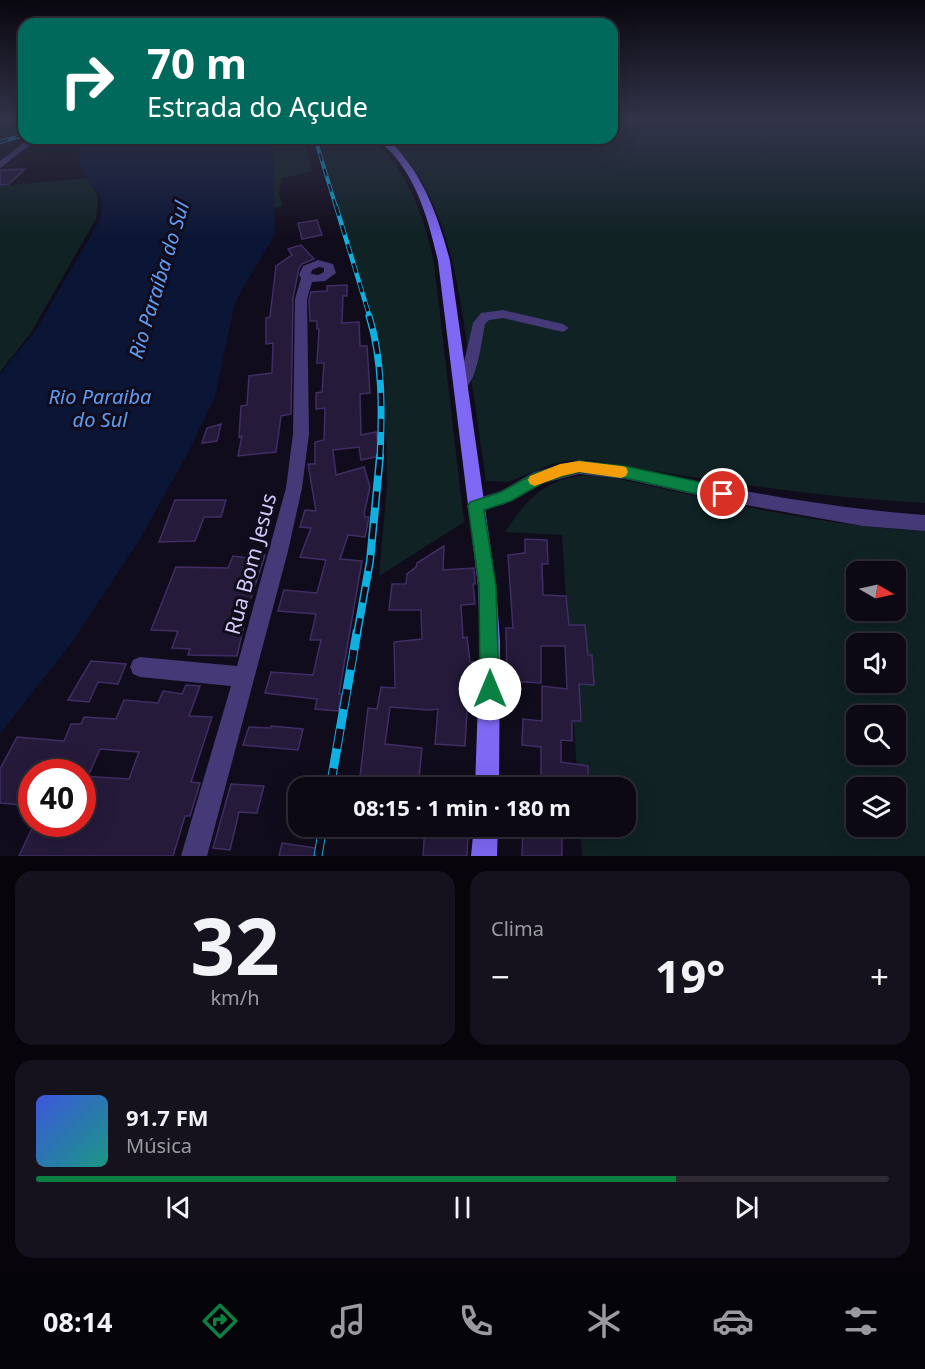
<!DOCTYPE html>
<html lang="pt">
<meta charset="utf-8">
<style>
:root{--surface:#0d0914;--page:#16121d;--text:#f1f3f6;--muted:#9a9aa0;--line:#2d2a34;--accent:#0b8043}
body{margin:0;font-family:"Noto Sans",sans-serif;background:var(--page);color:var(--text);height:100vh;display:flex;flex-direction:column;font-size:22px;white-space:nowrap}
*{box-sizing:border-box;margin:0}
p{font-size:20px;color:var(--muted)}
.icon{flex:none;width:33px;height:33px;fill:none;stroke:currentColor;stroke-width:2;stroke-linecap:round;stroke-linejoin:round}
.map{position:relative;height:856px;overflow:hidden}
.side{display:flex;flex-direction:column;gap:15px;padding:15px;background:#07050b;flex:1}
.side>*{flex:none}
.top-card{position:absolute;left:18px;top:18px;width:600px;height:126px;border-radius:18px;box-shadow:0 6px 24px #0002,0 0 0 2px var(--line);background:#00695c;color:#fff;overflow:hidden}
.needle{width:39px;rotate:99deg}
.controls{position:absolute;left:846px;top:561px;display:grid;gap:12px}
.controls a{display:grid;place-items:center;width:60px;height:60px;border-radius:12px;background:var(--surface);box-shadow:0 6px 24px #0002,0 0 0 2px var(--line);font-size:30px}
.speed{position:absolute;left:18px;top:759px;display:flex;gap:12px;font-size:30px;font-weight:700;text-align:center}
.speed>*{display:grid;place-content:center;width:78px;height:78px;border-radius:50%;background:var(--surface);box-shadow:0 6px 24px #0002,0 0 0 2px var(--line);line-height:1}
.speed .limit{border:9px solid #d22;background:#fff;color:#111}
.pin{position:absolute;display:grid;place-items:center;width:51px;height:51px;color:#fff;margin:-26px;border:3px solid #fff;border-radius:50%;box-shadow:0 2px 6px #0007}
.me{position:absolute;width:66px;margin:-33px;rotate:0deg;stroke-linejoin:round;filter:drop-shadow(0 0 4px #0008)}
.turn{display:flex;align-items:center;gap:21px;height:126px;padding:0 30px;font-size:27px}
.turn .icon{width:78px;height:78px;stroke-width:2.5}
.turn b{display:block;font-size:42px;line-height:51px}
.big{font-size:45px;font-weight:700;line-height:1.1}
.side .tile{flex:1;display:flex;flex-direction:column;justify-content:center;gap:9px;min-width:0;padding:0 21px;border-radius:18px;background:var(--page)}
.side .dial{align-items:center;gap:0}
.dial b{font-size:78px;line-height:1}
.song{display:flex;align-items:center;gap:18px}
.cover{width:72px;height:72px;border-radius:9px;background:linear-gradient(135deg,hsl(230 70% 55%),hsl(170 70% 35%))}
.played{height:6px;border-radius:3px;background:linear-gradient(90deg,var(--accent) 75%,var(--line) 75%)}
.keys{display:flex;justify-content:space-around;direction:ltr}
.heat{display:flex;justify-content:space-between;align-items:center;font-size:33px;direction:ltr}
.side .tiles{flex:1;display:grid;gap:15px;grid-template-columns:1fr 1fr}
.tile:last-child{grid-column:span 2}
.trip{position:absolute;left:288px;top:777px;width:348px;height:60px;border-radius:18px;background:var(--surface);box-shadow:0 6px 24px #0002,0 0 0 2px var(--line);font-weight:700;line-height:60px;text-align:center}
.tabs{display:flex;height:96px;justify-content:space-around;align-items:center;background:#050408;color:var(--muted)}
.tabs .icon{width:42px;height:42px}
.tabs .active{color:var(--accent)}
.tabs b{font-size:27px;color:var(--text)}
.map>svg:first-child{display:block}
.green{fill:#102224;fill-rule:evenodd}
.water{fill:#0b1535}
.building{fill:#251a3a;stroke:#402d65;stroke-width:1.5}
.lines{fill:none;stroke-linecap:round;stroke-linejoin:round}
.street{fill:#453a77;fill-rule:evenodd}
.secondary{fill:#7e68f4;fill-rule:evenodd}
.rail-far4-casing{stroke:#10b1e1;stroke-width:4}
.rail-far3-casing{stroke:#10b1e1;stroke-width:4.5}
.rail-far2-casing{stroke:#10b1e1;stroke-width:7}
.rail-far1-casing{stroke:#10b1e1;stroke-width:8}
.rail-casing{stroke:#10b1e1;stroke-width:9}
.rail-far4{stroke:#110c1b;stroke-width:2;stroke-dasharray:8;stroke-linecap:butt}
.rail-far3{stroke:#110c1b;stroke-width:3;stroke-dasharray:10;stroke-linecap:butt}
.rail-far2{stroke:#110c1b;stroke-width:4.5;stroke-dasharray:13;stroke-linecap:butt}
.rail-far1{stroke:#110c1b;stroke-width:5;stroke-dasharray:16;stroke-linecap:butt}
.rail{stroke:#110c1b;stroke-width:7;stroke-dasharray:20;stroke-linecap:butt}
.route{fill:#0b8043;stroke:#07532c;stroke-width:1.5}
.slow{fill:#f59e0b}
.labels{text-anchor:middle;stroke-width:6;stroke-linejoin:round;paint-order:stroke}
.water-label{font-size:20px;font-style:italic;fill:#609cf3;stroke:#110c1b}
.near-street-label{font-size:21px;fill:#d6cafb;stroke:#110c1b}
</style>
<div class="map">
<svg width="925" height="856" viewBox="0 0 925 856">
<rect width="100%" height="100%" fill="#110c1b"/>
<path class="green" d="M0,119H24V132L0,141Z
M612,119H925V503C813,497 702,480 591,460H574L552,464L508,482L486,481C481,446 476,411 471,376C461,298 450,193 387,138H612Z
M272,138H303L312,171L281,179L279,195L283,205L274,209Z
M317,138H371C407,169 425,217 434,263L464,522L379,576L387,486L385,378L379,345L366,299Z
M87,178L98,196L96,219L30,334L0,372V186Z
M587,475L615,478C714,500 824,527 925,531V856H582L580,827L626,826V788L578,787L562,535L505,532C528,498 543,480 587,475ZM856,572H896V610H856ZM856,644H896V682H856ZM856,716H896V754H856ZM856,788H896V826H856Z"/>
<path class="water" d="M83,138H272L275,235L241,291L234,307L215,397L189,451L140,539L72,642L0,734V374L36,330L100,220C108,187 89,191 80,166C77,157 81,147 83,138Z"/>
<path class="building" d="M25,169L9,184L0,185V170Z
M317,220L322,235L302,239L298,223Z
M301,245L314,259L302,264L299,268L293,298L291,414L281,416L276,452L238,456L242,436L239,437L241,406L247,405L249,376L272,373L273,343L266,344V318L270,317L276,266L292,255L288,249Z
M347,285V296H343L342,323L359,322L360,346H367L370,393L360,394L361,435L376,432L380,456L361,460L359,447L333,450L336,475L364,467L370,487L364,514L365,517H369L365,537L348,535L340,559L362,561L339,694H342L338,711L315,709L317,699L265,693L271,672L313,675L321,640H310L316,614L278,611L284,590L317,593L326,560L300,557L311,528L300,527L305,510L316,511L308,464H315V442L324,440L325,408L316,409V393L322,392L324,363H317L319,329H317V321H310L309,299L311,292L327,291V286Z
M221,424L217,441L202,443L207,428Z
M175,500H226L221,517H204L195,541L159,542Z
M525,539L547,540L548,564H542L543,595L566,596L569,625H585L588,655H592L594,685L579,684L581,721H572V741L561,740V762L588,766V788H541V747L522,745L523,719L542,721V686L567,689L565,646H541V683L507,681L506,628H513L508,555L525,553Z
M444,546L443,570L474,568L475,584H473L475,604L461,605L463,638L467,637L470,662H475L477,678L462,680L467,710L465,746L435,744L438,709L429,710L390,707L385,744L422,748L418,788L359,785L368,708L377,709L381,687L395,688L394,642L422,639L421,610H389L392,584H406L407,574L416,567L417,563Z
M251,553L265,555L248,607L237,656L188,655L190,649L172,648L178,631L151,630L176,567L228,568L233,556L249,558Z
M91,661L126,664L118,684L98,682L89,702L68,700Z
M186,685L200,686L189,716L212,717L191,782L200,783L190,816H185L173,856H19L34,824H82V776L129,779L139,752L100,749L90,772L32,770V806L0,803V769L17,737L64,741L71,724H81L84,717L116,719L124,700L158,703L163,691L182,694Z
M271,726L303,729L298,750L243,745L249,727L271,728Z
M231,784L264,786L257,813L239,812L230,850L213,848Z
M425,826H459L458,835L468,836L467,856H423Z
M523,826H562V856H522Z
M282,843L321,849V856H279Z"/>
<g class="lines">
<path class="street" d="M30,138H39L0,168V161Z
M318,260L333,264L336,273L325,281L312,282L307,299L309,434L302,488L288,551L207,856H181L231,686L140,677L133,674L130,667L133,660L140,657L237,666L286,488L293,434L295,299L301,278L299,275L303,266ZM319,267L324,268V272L318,275L311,274L312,270Z
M503,310L563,324L569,328L563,332L503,318L489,320L485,324C482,338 477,386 462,390L457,389L455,385L464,362L473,323L481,313Z
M579,460C628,466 675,478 724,487C791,500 857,510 925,515V531L863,526L723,501L625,479L579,474L544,483L505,504L475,513L469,511L467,506L469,501L501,491L534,472Z"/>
<path class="secondary" d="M378,138H387C422,171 438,215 450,261L496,586L500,642L499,788H475L480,642L478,586L438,261C430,227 421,192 400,163C394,154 385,147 378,138Z
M474,826H498L497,856H471Z"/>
<defs>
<path id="rail-far4" d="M315,138L336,207
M0,142L24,135"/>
<path id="rail-far3" d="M336,206L370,318"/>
<path id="rail-far2" d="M369,316C383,361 382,411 380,457"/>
<path id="rail-far1" d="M357,634L370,561L380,456"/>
<path id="rail" d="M330,788L357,632
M318,856L323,826"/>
</defs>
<use href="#rail-far4" class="rail-far4-casing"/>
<use href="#rail-far3" class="rail-far3-casing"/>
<use href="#rail-far2" class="rail-far2-casing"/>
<use href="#rail-far1" class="rail-far1-casing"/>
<use href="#rail" class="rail-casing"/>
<use href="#rail-far4" class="rail-far4"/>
<use href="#rail-far3" class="rail-far3"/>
<use href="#rail-far2" class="rail-far2"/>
<use href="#rail-far1" class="rail-far1"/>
<use href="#rail" class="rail"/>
</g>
<linearGradient id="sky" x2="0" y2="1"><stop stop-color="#09070f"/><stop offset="0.5" stop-color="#32344a"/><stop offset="1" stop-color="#32344a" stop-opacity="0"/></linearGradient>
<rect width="925" height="239" fill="url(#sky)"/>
<path class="route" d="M579,461L625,466L723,487L728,489L731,494L728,498L723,500L625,478L579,472L544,482L511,501L484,510L496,586L499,689L497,695L490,698L483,695L480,689L479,586L468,506L470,502L501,492L535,473Z"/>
<path class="slow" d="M579,461L621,466L626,467L628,472L626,476L621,478L579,472L562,476L535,486L530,484L528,480L530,476L560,464Z"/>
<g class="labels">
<g class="water-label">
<text transform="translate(159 280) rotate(-73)" y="7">Rio Paraíba do Sul</text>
<text x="100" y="404">Rio Paraiba<tspan x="100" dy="23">do Sul</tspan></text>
</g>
<g class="near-street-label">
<text transform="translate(251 564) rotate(-75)" y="7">Rua Bom Jesus</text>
</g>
</g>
</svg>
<div class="controls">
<a><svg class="needle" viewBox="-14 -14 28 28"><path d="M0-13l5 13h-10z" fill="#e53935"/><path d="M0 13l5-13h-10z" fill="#9a9aa0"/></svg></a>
<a><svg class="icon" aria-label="sound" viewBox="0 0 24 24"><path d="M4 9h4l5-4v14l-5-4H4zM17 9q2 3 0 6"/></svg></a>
<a><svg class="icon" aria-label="search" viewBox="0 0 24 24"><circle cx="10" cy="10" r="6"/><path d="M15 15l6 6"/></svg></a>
<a><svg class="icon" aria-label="layers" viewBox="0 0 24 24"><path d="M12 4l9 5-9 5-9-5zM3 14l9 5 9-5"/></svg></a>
</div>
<div class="speed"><div class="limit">40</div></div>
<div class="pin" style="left:723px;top:494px;background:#d93025"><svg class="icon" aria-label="arrive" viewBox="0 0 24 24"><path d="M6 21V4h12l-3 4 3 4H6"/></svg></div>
<svg class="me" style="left:490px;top:689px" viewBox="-20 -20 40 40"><circle r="19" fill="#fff"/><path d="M0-13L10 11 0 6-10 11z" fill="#0b8043"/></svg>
<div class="trip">08:15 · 1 min · 180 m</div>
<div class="top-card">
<div class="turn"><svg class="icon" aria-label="right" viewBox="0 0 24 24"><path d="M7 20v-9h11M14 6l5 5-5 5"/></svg><div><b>70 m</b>Estrada do Açude</div></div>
</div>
</div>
<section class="side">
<div class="tiles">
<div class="tile dial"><b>32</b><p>km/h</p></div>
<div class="tile"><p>Clima</p>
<div class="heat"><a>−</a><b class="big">19°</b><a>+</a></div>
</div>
<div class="tile">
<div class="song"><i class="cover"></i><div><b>91.7 FM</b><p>Música</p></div></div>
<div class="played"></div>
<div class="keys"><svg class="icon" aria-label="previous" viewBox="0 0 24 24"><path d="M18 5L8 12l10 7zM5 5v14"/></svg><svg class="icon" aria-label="pause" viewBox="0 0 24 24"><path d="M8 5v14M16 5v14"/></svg><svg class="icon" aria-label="next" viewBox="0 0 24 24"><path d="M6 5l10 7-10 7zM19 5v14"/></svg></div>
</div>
</div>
</section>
<nav class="tabs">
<b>08:14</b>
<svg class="icon active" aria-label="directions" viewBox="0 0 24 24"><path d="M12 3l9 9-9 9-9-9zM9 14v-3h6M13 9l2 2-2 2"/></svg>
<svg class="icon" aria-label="music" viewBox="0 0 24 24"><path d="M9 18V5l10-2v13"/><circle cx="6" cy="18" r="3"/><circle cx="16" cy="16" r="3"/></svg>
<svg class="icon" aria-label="phone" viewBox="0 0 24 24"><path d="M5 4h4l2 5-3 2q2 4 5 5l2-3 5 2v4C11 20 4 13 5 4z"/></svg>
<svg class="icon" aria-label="climate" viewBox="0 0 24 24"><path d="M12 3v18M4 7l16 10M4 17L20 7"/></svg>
<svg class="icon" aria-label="car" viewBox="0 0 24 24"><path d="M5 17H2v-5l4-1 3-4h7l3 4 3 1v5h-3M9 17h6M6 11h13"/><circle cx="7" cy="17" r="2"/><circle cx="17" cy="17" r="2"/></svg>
<svg class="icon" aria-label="filters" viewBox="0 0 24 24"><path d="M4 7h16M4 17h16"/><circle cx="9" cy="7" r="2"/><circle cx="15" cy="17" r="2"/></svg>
</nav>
